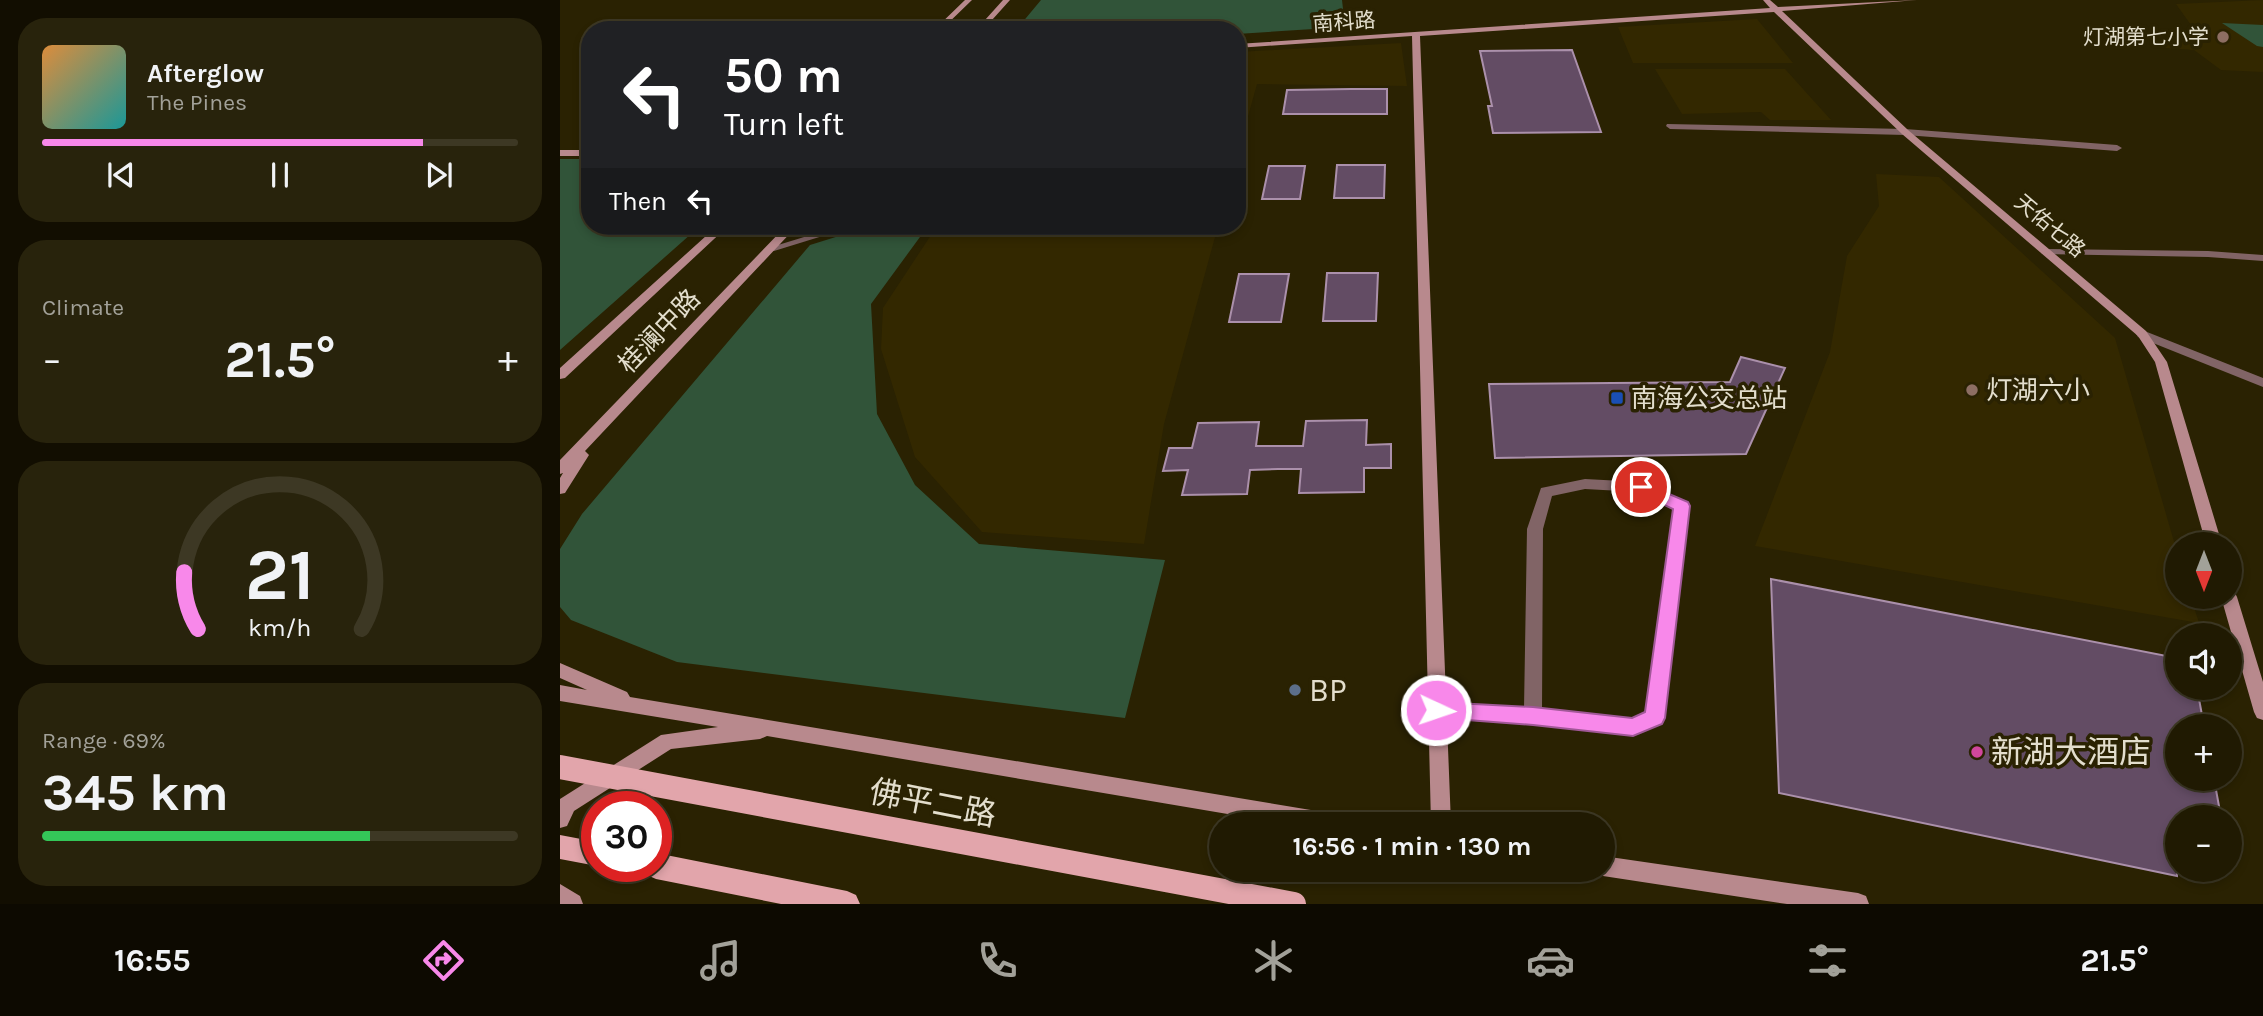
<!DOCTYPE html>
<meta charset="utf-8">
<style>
:root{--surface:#201a02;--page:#28230c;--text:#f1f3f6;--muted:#a2a199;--line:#3d3824;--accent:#f888ea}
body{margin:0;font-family:Karla,"Noto Sans SC",sans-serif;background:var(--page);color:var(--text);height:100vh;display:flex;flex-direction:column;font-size:26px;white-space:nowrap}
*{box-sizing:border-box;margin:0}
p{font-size:23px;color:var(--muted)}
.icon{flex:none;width:38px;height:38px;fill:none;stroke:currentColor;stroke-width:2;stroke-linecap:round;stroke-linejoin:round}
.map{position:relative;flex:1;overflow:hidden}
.details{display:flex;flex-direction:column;gap:18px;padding:18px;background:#120e01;width:560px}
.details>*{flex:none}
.top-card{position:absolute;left:21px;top:21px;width:665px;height:214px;border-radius:28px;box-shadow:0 4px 10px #0003,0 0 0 2px var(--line);background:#202124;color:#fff;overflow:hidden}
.needle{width:46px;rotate:180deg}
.fabs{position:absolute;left:1605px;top:532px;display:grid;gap:14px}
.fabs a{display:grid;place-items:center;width:77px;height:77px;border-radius:50%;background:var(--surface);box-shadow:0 4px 10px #0003,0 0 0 2px var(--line);font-size:35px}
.speed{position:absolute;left:21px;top:791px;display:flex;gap:14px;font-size:35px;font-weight:700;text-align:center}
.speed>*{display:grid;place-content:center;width:91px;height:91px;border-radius:50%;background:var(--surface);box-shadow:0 4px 10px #0003,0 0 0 2px var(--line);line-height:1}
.speed .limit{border:10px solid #d22;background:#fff;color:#111}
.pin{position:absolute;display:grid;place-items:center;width:60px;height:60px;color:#fff;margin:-30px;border:4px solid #fff;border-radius:50%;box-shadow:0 2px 7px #0007}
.me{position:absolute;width:77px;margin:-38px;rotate:93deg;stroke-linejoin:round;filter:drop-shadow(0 0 5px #0008)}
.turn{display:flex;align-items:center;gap:24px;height:147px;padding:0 28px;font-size:32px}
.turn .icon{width:91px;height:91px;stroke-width:2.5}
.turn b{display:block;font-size:49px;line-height:60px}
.then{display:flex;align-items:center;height:66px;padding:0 28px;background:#0003;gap:14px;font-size:26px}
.big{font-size:52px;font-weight:700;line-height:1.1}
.details .card{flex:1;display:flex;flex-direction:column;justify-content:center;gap:10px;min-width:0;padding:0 24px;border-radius:28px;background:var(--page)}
.details .dial{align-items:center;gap:0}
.dial svg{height:182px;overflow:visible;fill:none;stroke:var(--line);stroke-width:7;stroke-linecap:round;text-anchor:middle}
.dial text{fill:var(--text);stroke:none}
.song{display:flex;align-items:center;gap:21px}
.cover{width:84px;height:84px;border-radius:10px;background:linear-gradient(135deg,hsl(30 70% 55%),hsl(180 70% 35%))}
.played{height:7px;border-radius:4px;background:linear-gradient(90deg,var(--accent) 80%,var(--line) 80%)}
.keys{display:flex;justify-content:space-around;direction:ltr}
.heat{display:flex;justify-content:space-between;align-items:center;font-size:38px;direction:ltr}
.charge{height:10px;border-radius:5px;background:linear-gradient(90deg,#34c759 69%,var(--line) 0)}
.trip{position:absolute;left:649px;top:812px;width:406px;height:70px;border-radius:35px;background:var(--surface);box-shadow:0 4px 10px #0003,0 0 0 2px var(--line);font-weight:700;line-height:70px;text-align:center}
.menu{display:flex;height:112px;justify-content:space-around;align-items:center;background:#0d0a01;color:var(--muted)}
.menu .icon{width:49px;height:49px}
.menu .selected{color:var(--accent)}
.menu b{font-size:32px;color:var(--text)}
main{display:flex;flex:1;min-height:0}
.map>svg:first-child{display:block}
.built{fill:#332800}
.green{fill:#315439}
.building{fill:#634c64;stroke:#ab90ab;stroke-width:2}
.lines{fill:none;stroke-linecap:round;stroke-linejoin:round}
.lane{fill:#816466;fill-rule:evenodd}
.street{fill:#816466;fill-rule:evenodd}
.secondary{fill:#b8898d;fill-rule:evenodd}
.primary{fill:#e2a5ab;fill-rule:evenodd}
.primary-bridge{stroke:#e2a5ab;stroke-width:24}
.route{fill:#f888ea;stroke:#a15898;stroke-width:2}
.education-dot{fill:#8d6e63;stroke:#2a2202;stroke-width:2.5}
.transit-dot{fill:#1a4fb4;stroke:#2a2202;stroke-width:2.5}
.service-dot{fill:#5c6f8a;stroke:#2a2202;stroke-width:2.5}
.hotel-dot{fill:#d1479c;stroke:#2a2202;stroke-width:2.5}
.labels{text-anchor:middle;stroke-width:7;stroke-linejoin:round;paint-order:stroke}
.far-street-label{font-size:21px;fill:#e3decd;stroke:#2a2202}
.far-poi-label{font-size:21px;fill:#e3decd;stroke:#2a2202;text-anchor:end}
.street-label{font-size:26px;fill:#e3decd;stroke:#2a2202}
.poi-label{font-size:26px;fill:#e3decd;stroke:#2a2202;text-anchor:start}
.near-poi-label{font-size:32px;fill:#e3decd;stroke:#2a2202;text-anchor:start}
.near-street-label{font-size:32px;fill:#e3decd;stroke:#2a2202}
</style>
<main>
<section class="details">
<div class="card">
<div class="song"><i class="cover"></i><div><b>Afterglow</b><p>The Pines</p></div></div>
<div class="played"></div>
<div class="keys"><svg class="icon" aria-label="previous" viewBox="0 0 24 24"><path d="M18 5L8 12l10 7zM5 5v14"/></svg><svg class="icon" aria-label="pause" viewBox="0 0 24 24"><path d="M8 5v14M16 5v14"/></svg><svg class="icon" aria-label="next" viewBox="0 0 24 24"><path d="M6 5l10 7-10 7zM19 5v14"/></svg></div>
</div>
<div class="card"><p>Climate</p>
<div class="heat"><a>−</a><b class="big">21.5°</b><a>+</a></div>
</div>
<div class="card dial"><svg viewBox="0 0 100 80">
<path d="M14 69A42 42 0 1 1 86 69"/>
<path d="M14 69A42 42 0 0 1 8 44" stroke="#f888ea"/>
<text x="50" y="56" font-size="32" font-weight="700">21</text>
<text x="50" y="72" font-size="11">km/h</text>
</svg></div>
<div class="card"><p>Range · 69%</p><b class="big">345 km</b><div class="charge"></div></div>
</section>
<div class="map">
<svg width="1703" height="904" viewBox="0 0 1703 904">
<rect width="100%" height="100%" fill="#2a2202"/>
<path class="built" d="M1703,0V72L1661,70L1634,50L1605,48L1598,40L1625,41L1620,34L1636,32L1616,4Z
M1197,19L1233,63H1073L1058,27Z
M841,43L847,86L697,84L677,156V52Z
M1095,69H1225L1271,120H1210L1201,112L1122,114Z
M1316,174L1379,177L1555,338L1617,552V597H1631L1639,623L1195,546L1270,352L1287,256L1319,206Z
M377,226H658L604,424L584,544L422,532L355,457L321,349L323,308Z"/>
<path class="green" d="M481,0H782L785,27L677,34V30H456Z
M1662,23L1703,25V47L1697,46Z
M0,159H30V226H140L0,350Z
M311,226H368L311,304L317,414L355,485L419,544L605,560L565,718L117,662L11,620L0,607V549L22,514L250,245Z"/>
<path class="building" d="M1012,50L1041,132L933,133L928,106H932L920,51Z
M791,89H827V114H723L727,90Z
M777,165H825L824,198H774Z
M709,166H745L740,199H702Z
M767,273H818L816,321H763Z
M679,274H729L721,322H669Z
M1181,357L1225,368L1186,454L935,458L929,384L1170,382Z
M807,420L806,445L831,444V468H804V492L739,493L741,469H718L690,470L687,494L622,495L628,470L603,471L609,448H632L638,423L699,422L696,446H743L746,421Z
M1211,579L1617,658V688H1637L1644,726H1617V779H1654L1661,817H1617V876L1219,793Z"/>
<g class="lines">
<path class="lane" d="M280,226H295L214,251H206L205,249Z"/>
<path class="street" d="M1107,124L1345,129L1557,145L1562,148L1557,151L1345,135L1110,129L1106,126Z
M1486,249L1648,251L1703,255V261L1648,257L1482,254L1481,252Z
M1582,330L1703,378V387L1578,337L1576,334Z
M1025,479L1081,482L1127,503L1129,507L1104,717L1101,723L1073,735L973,724L876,719L870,717L867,711L870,705L876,703L964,708L967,529L981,488ZM1025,489L1079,492L1114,509L1086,712L1072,719L982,709L983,529L992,496Z"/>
<path class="secondary" d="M405,0H412L381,30H374Z
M443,0H450L423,30H416Z
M1203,0H1210L1218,7L1357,0L1222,11L1348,130L1586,331L1607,362L1662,544H1646L1595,362L1578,336L1342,134L1214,12L860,36L891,824H871L852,36L677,48V44L1210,8Z
M0,150H30V156H0Z
M157,226H168L5,378L0,379V368Z
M226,226H237L25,451L29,455L5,493L0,494V478L3,473L0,474V460Z
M1670,591L1675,593L1677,597L1703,682V720L1697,718L1694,712L1661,597H1670Z
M0,663L67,692L70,697L781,815L788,817L791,824H727L207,736L200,739L111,749L14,811L7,826L0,828V799L101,735L158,727L0,701V685L27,690L0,678Z
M1043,856L1298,893L1306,896L1309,904H1227L1043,876L1036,873L1034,870H1043Z
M0,884L20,896L23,904H0Z"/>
<path class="primary" d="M0,835L37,842V866L0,859Z
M96,853L287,891L296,895L300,904H221L96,879L87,875L83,866H96Z"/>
<path class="primary-bridge" d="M0,767L734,904"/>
</g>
<path class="route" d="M1081,482L1128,502L1130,506L1105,718L1102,724L1073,736L973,725L868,717L865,710L868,704L876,702L973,707L1072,718L1085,712L1113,509L1075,491L1073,487Z"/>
<g class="education-dot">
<circle cx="1663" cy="37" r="7"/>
<circle cx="1412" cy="390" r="7"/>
</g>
<rect class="transit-dot" x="1050" y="391" width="14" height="14" rx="3.5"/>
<circle class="service-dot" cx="735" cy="690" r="7"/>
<circle class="hotel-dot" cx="1417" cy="752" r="7"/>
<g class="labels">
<g class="far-street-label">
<text transform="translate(784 22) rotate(-4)" y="7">南科路</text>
<text transform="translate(1490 226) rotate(40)" y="7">天佑七路</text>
</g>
<g class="far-poi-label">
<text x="1649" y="44">灯湖第七小学</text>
</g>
<g class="street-label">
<text transform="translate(99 331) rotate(-46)" y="9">桂澜中路</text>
</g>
<g class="poi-label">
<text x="1426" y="399">灯湖六小</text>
<text x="1071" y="407">南海公交总站</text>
</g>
<g class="near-poi-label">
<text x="749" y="701">BP</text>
<text x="1431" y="763">新湖大酒店</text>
</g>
<g class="near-street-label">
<text transform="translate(373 803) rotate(11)" y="11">佛平二路</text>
</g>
</g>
</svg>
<div class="fabs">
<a><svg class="needle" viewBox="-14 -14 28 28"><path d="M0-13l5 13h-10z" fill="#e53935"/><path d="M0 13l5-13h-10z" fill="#a2a199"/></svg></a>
<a><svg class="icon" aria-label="sound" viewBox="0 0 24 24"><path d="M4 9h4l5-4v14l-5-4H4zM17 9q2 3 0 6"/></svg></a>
<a>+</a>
<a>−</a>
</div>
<div class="speed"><div class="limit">30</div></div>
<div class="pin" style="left:1081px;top:487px;background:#d93025"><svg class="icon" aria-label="arrive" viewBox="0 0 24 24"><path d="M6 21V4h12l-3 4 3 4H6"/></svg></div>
<svg class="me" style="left:876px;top:710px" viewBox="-20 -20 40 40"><circle r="17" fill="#f888ea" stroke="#fff" stroke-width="3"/><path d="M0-11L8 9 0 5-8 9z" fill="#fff"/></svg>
<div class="trip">16:56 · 1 min · 130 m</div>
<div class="top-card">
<div class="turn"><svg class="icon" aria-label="left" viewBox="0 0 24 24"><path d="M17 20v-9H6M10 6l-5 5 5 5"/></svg><div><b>50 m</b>Turn left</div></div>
<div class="then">Then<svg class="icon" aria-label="left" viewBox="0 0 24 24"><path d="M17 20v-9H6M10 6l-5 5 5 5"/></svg></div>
</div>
</div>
</main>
<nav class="menu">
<b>16:55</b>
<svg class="icon selected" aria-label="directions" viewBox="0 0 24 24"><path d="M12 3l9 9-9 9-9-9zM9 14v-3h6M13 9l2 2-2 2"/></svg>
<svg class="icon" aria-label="music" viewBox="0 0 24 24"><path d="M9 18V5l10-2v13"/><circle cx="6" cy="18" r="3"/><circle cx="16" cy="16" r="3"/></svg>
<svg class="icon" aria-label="phone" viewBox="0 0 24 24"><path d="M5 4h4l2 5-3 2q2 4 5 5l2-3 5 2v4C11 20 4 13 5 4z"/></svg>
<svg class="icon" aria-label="climate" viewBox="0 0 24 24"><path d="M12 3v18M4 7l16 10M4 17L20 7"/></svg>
<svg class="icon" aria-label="car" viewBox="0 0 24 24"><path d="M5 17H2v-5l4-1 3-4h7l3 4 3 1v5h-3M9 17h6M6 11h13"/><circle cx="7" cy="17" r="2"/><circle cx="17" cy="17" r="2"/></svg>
<svg class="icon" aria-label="filters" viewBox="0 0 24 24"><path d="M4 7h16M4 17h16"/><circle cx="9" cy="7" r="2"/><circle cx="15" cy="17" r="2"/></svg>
<b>21.5°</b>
</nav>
